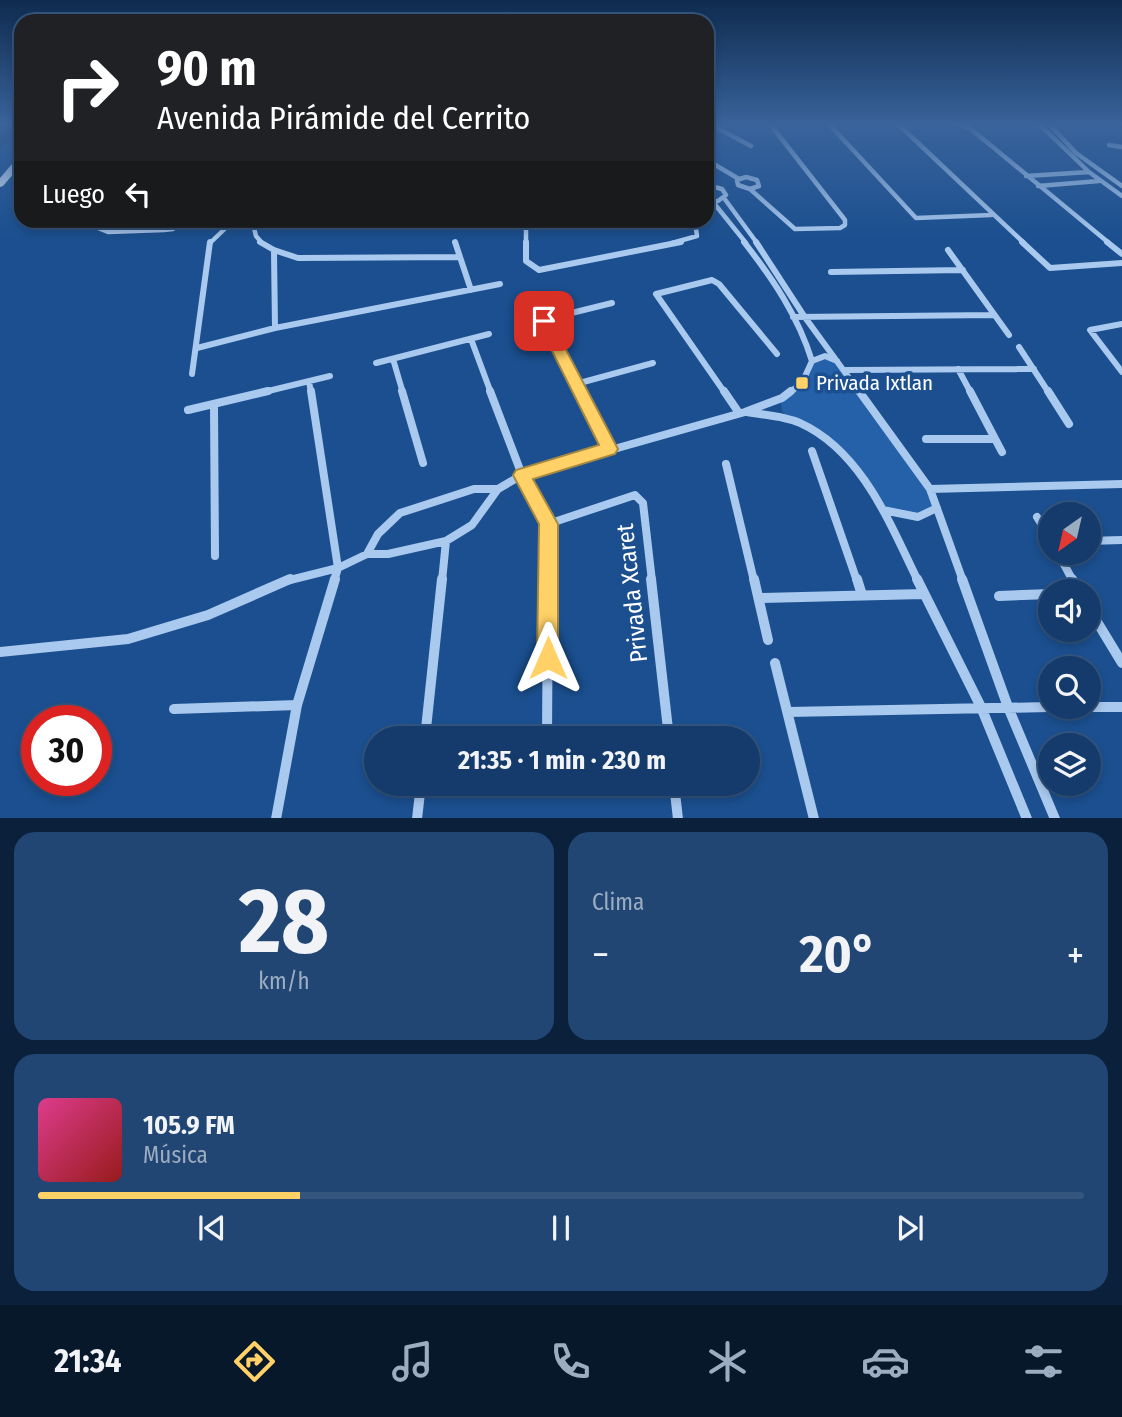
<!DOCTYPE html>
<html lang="es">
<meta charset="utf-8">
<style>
:root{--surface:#143b6b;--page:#214673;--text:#f1f3f6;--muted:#9dadc1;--line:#33557e;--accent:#ffd166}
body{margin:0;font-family:"Fira Sans Condensed",sans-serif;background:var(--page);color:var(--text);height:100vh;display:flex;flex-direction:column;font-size:26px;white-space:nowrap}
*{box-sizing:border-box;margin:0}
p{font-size:23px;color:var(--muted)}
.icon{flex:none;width:38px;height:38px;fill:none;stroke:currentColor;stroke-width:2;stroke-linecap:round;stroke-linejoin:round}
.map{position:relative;height:818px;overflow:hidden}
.panel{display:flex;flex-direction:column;gap:14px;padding:14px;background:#0b203b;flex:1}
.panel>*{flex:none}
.guide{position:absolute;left:14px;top:14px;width:700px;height:214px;border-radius:21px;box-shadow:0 4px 10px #0003,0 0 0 2px var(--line);background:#202124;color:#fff;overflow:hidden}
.needle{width:46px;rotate:214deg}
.controls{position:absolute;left:1038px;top:502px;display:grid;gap:14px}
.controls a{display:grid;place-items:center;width:63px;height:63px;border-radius:50%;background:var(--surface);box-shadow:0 4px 10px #0003,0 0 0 2px var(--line);font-size:35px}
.speed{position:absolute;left:21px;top:705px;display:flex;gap:14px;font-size:35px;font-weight:700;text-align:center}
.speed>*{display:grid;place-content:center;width:91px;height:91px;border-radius:50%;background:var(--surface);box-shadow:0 4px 10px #0003,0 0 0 2px var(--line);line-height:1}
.speed .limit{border:10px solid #d22;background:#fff;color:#111}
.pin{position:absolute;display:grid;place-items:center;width:60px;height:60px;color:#fff;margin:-30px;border-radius:14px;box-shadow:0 4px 10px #0006}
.me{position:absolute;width:77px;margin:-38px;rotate:0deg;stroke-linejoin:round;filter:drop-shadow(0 0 5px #0008)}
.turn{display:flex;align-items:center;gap:24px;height:147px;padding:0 28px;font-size:32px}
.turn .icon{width:91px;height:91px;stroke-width:2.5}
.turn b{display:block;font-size:49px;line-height:60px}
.then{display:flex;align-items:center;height:66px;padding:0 28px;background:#0003;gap:14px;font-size:26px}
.big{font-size:52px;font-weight:700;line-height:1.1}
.panel .tile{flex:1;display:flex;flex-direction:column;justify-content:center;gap:10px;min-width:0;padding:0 24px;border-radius:21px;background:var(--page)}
.panel .dial{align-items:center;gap:0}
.dial b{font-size:91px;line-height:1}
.song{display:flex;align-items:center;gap:21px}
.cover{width:84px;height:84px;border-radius:10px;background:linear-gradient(135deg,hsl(330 70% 55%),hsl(0 70% 35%))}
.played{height:7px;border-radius:4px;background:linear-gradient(90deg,var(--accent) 25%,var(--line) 25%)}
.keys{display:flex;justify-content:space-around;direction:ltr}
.heat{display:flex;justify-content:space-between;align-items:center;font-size:38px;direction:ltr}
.panel .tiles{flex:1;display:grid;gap:14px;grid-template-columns:1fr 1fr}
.tile:last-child{grid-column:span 2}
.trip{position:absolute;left:364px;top:726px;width:396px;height:70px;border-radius:35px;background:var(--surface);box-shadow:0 4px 10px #0003,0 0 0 2px var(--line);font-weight:700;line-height:70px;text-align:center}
.dock{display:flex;height:112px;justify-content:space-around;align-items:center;background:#08182b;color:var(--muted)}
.dock .icon{width:49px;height:49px}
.dock .active{color:var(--accent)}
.dock b{font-size:32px;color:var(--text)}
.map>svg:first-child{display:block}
.green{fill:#2461a8}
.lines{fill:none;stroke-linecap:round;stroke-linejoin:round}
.river{fill:#123a6d;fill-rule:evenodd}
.street-far3{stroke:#a9c9ee;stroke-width:4.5}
.street-far2{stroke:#a9c9ee;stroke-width:6}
.street-far1{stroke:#a9c9ee;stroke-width:8}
.street{stroke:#a9c9ee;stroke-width:10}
.secondary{fill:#d6e6fa;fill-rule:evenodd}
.route{fill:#ffd166;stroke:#a68842;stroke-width:2}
.poi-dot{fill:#ffd166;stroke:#1b4f8f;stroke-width:2.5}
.labels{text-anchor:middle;stroke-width:7;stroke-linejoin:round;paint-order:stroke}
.poi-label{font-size:21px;fill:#fff;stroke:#1b4f8f;text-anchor:start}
.near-street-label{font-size:24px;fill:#fff;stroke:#1b4f8f}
</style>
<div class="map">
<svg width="1122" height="819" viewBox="0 0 1122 819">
<rect width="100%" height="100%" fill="#1b4f8f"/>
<path class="green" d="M816,358L837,361L930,489L937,508L928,515L882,509C870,493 842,449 827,439C811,429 775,422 782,398L802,383Z"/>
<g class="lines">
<path class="river" d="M12,124H21V133L0,147V134Z"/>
<path class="street-far3" d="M710,124L751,146
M829,124L916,218L991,215
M898,124L1024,243
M958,124L971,129L1109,243
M1039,124L1089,172L1122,196
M1049,124L1076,153L1122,186
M1109,145L1122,147
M707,160L739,179
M1026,176L1089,172
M746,177L757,180L759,186L750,189L738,185L737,180Z
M707,185L722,189L726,195L718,201H707
M1038,186L1099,181
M750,189L795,229L840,228L845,225V220L770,124
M724,198L757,243
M713,202L746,243
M92,220L93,226L108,232L164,230L173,229L186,220
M252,220L256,236L262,243
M337,220L350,223L474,222
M526,220V243
M232,223L251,222
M524,228L582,220
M210,243L234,220
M672,243L697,236L696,229L686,220"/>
<path class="street-far2" d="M260,242L274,250L298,258L460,257
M455,242L471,290
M526,242V261L539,270L681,242
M744,242C773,279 798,316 812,361
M756,242L804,316L860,393
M1022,242L1050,268L1122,263
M1107,242L1122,254
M948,250L1009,335
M274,252L275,328
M831,272L963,270
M793,317L994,315
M544,321L580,393
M1122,324L1090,330L1122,372
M523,325L612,303
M471,339L491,393
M1019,347L1049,393
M197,348L275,328L500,284
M393,359L403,393
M812,361L825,356L837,361
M376,363L489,334
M958,369L971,393
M846,370L1034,369
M192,374L210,242
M309,381L311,393
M576,384L653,363
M260,393L330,376
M725,393L656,294L712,280L719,284L777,354
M789,393L802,383L812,361"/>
<path class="street-far1" d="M311,391L338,568L334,581
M402,391L423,463
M490,391L522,475L548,524V581
M579,391L609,449
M724,391L739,413
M859,391L930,489L963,581
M970,391L1002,452
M1048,391L1069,424
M214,406L215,556
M188,410L268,391
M747,412C764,415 785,416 800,423C862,451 890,524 918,581
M926,439H994
M812,451L857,581
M726,464L754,581
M930,489L1122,484
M883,510L918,517L937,508
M1037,517L1050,538
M548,524L635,495L643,503L652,581
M1088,541L1122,540
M1058,553L1073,581
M367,554L378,534L400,513L474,489H498
M286,581L338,568L367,554H388L446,541L472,525L498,489L522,475L745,412L782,398L791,391
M442,581L446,541"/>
<path class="street" d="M651,579L669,738
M754,579L768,640
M857,579L862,595
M917,579L981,707L1027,819
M962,579L1008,707L1055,819
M1072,579L1079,592
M999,596L1050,594
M759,598L923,594
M1088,607L1122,663
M0,652L128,639L208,615L290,579
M775,663L814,819
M1088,707H1122
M174,709L297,705
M788,712L1050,707
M425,738L442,579
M547,738L548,579
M674,784L678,819
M276,819L297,705L335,579
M417,819L421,784"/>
<path class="secondary" d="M21,156V165L3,186L0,187V178L18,157Z"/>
</g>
<linearGradient id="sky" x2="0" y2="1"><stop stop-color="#0f2b4f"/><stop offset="0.52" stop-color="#39639b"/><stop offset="1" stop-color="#39639b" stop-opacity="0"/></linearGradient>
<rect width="1122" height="239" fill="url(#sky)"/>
<path class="route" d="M544,317L551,321L618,449L615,454L533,479L558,524V658L555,665L548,668L540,665L537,658L539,524L513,475L516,470L599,445L537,321Z"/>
<rect class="poi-dot" x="795" y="376" width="14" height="14" rx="3.5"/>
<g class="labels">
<g class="poi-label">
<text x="816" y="390">Privada Ixtlan</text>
</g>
<g class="near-street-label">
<text transform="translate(632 593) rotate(-96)" y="8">Privada Xcaret</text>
</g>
</g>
</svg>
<div class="controls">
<a><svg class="needle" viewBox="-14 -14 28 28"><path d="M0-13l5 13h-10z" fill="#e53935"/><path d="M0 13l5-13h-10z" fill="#9dadc1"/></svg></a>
<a><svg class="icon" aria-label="sound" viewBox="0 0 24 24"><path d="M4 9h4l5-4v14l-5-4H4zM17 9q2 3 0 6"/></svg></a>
<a><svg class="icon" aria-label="search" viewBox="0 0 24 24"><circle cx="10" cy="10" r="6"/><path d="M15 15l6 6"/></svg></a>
<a><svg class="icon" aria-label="layers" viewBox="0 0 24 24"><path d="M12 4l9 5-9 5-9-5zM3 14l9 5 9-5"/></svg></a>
</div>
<div class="speed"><div class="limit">30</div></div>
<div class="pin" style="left:544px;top:321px;background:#d93025"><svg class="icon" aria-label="arrive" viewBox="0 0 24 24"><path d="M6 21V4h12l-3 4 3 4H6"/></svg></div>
<svg class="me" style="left:548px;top:658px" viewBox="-20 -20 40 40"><path d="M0-17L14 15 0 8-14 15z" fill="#ffd166" stroke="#fff" stroke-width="4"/></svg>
<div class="trip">21:35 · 1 min · 230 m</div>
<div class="guide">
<div class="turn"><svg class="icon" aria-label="right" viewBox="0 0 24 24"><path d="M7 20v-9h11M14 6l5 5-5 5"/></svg><div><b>90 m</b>Avenida Pirámide del Cerrito</div></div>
<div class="then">Luego<svg class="icon" aria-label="left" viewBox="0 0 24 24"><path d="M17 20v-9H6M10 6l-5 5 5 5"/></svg></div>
</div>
</div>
<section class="panel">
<div class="tiles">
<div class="tile dial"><b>28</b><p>km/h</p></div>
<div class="tile"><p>Clima</p>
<div class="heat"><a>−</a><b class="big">20°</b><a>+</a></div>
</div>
<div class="tile">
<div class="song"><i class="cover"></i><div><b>105.9 FM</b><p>Música</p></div></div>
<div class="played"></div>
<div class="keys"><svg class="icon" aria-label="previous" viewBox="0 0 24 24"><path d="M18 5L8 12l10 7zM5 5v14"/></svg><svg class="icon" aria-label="pause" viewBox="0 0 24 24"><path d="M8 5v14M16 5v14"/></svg><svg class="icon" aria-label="next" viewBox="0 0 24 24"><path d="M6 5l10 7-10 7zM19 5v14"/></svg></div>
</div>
</div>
</section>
<nav class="dock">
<b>21:34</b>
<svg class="icon active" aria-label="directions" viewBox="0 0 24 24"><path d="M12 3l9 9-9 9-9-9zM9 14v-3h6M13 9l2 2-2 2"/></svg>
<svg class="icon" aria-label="music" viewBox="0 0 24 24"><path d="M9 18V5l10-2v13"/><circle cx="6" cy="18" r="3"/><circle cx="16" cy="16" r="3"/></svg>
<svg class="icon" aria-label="phone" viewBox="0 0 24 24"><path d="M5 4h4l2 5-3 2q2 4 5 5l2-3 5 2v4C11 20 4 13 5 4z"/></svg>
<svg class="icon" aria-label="climate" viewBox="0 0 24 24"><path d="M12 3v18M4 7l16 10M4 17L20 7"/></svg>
<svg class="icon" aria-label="car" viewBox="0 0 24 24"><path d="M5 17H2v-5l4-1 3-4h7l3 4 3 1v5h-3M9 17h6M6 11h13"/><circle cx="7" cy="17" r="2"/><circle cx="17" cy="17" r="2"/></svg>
<svg class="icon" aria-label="filters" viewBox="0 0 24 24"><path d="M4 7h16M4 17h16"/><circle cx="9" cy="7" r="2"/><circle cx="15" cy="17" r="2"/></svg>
</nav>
